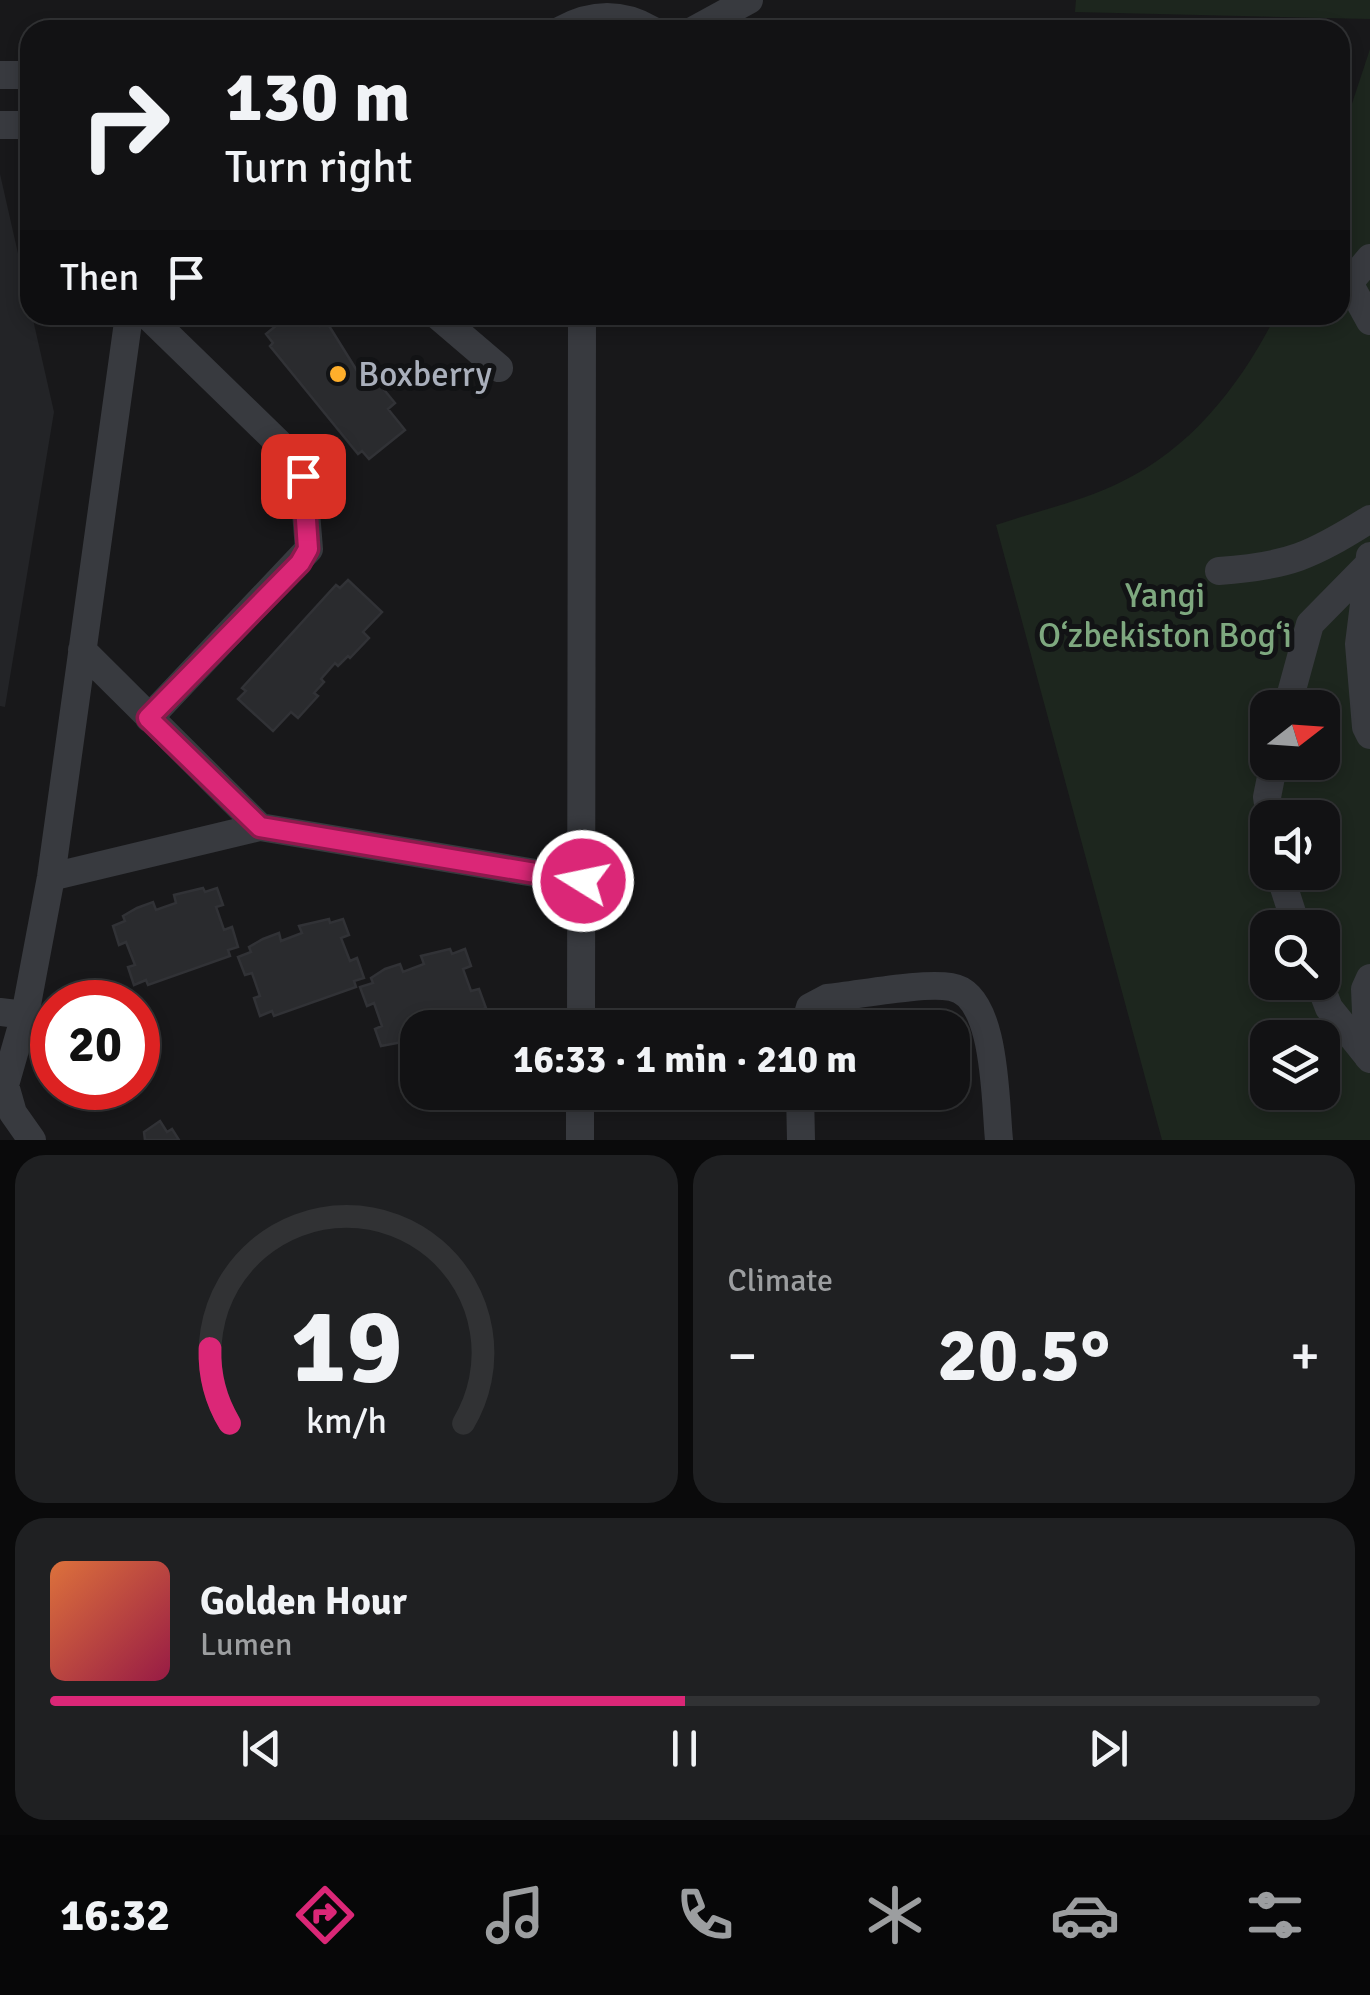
<!DOCTYPE html>
<meta charset="utf-8">
<style>
:root{--surface:#121214;--page:#1f2022;--text:#f1f3f6;--muted:#9c9ea0;--line:#313234;--accent:#db2777}
body{margin:0;font-family:Signika,sans-serif;background:var(--page);color:var(--text);height:100vh;display:flex;flex-direction:column;font-size:38px;white-space:nowrap}
*{box-sizing:border-box;margin:0}
p{font-size:32px;color:var(--muted)}
.icon{flex:none;width:55px;height:55px;fill:none;stroke:currentColor;stroke-width:2;stroke-linecap:round;stroke-linejoin:round}
.map{position:relative;height:1140px;overflow:hidden}
.side{display:flex;flex-direction:column;gap:15px;padding:15px;background:#0a0a0b;flex:1}
.side>*{flex:none}
.top-card{position:absolute;left:20px;top:20px;width:1330px;height:305px;border-radius:30px;box-shadow:0 5px 15px #0003,0 0 0 2px var(--line);background:#121214;color:var(--text);overflow:hidden}
.needle{width:65px;rotate:73deg}
.tools{position:absolute;left:1250px;top:690px;display:grid;gap:20px}
.tools a{display:grid;place-items:center;width:90px;height:90px;border-radius:20px;background:var(--surface);box-shadow:0 5px 15px #0003,0 0 0 2px var(--line);font-size:50px}
.speed{position:absolute;left:30px;top:980px;display:flex;gap:20px;font-size:50px;font-weight:700;text-align:center}
.speed>*{display:grid;place-content:center;width:130px;height:130px;border-radius:50%;background:var(--surface);box-shadow:0 5px 15px #0003,0 0 0 2px var(--line);line-height:1}
.speed .limit{border:15px solid #d22;background:#fff;color:#111}
.pin{position:absolute;display:grid;place-items:center;width:85px;height:85px;color:#fff;margin:-42px;border-radius:20px;box-shadow:0 5px 15px #0006}
.me{position:absolute;width:110px;margin:-55px;rotate:280deg;stroke-linejoin:round;filter:drop-shadow(0 0 8px #0008)}
.turn{display:flex;align-items:center;gap:35px;height:210px;padding:0 40px;font-size:45px}
.turn .icon{width:130px;height:130px;stroke-width:2.5}
.turn b{display:block;font-size:70px;line-height:85px}
.then{display:flex;align-items:center;height:95px;padding:0 40px;background:#0003;gap:20px;font-size:38px}
.big{font-size:75px;font-weight:700;line-height:1.1}
.side .widget{flex:1;display:flex;flex-direction:column;justify-content:center;gap:15px;min-width:0;padding:0 35px;border-radius:30px;background:var(--page)}
.side .dial{align-items:center;gap:0}
.dial svg{height:260px;overflow:visible;fill:none;stroke:var(--line);stroke-width:7;stroke-linecap:round;text-anchor:middle}
.dial text{fill:var(--text);stroke:none}
.song{display:flex;align-items:center;gap:30px}
.cover{width:120px;height:120px;border-radius:15px;background:linear-gradient(135deg,hsl(20 70% 55%),hsl(340 70% 35%))}
.played{height:10px;border-radius:5px;background:linear-gradient(90deg,var(--accent) 50%,var(--line) 50%)}
.keys{display:flex;justify-content:space-around;direction:ltr}
.heat{display:flex;justify-content:space-between;align-items:center;font-size:55px;direction:ltr}
.side .tiles{flex:1;display:grid;gap:15px;grid-template-columns:1fr 1fr}
.widget:last-child{grid-column:span 2}
.trip{position:absolute;left:400px;top:1010px;width:570px;height:100px;border-radius:30px;background:var(--surface);box-shadow:0 5px 15px #0003,0 0 0 2px var(--line);font-weight:700;line-height:100px;text-align:center}
.tabs{display:flex;height:160px;justify-content:space-around;align-items:center;background:#070708;color:var(--muted)}
.tabs .icon{width:70px;height:70px}
.tabs .active{color:var(--accent)}
.tabs b{font-size:45px;color:var(--text)}
.map>svg:first-child{display:block}
.built{fill:#232427}
.green{fill:#1d261e;fill-rule:evenodd}
.building{fill:#2a2b2e;stroke:#313236;stroke-width:2.5}
.lines{fill:none;stroke-linecap:round;stroke-linejoin:round}
.minor{stroke:#383a3f;stroke-width:28}
.route-casing{stroke:#8e194d;stroke-width:25}
.route{stroke:#db2777;stroke-width:18}
.poi-dot{fill:#ffaf2b;stroke:#121315;stroke-width:4}
.labels{text-anchor:middle;stroke-width:10;stroke-linejoin:round;paint-order:stroke}
.poi-label{font-size:35px;fill:#a9afbb;stroke:#121315;text-anchor:start}
.park-label{font-size:35px;fill:#7ea87f;stroke:#121315}
</style>
<div class="map">
<svg width="1370" height="1140" viewBox="0 0 1370 1140">
<rect width="100%" height="100%" fill="#18181a"/>
<path class="built" d="M0,174L54,412L5,707L0,706Z"/>
<path class="green" d="M1076,0H1370V19L1075,12Z
M1370,49V1140H1162L996,525C1037,511 1083,501 1121,482C1192,448 1241,384 1276,315H1340V140ZM1268,708H1322V762H1268ZM1268,818H1322V872H1268ZM1268,928H1322V982H1268ZM1268,1038H1322V1092H1268Z"/>
<path class="building" d="M289,315H311L320,326L326,321L359,374L363,372L372,383L376,380L395,403L388,409L405,430L369,459L362,451L358,454L270,346L273,343L266,334Z
M348,580L382,612L363,632L369,638L350,658L348,656L338,666L335,663L321,679L324,682L314,693L318,696L298,718L291,712L273,731L238,699L246,691L242,688L336,585L340,588Z
M203,888L205,892L217,888L223,905L216,907L224,930L232,927L238,947L228,950L230,956L148,985L146,980L134,985L128,967L135,965L126,942L119,945L113,926L125,921L123,916L137,908L153,902L156,910L176,903L174,895Z
M329,919L330,923L343,919L349,935L341,938L350,961L357,958L364,978L354,981L356,987L274,1016L272,1011L260,1016L254,998L260,996L252,973L245,975L238,957L251,952L249,947L263,939L279,933L281,941L302,933L299,926Z
M450,949L452,954L465,949L471,966L463,969L471,991L479,989L486,1008L476,1012L478,1017L448,1028H418V1039L381,1046L375,1029L382,1026L374,1003L367,1006L360,987L373,983L371,978L385,969L400,964L403,972L424,964L421,956Z
M160,1121L167,1132L172,1129L179,1140H145L144,1132Z"/>
<g class="lines">
<path class="minor" d="M561,30C592,13 621,12 652,30
M694,30L749,0
M0,75H30
M0,125H30
M1370,258L1349,283L1370,321
M147,315L290,454L303,475L309,549L149,718
M437,315L499,368
M1370,556L1359,644L1366,727L1370,735
M1219,571C1289,566 1311,556 1370,519
M82,650L260,827
M1287,708L1310,624L1369,564
M1270,818L1267,797L1274,762
M1279,872L1297,928
M51,877L260,827L583,881
M1319,982L1329,1008L1370,1059
M0,1012L25,1015
M581,1028L582,315
M804,1028L810,1007L827,998C859,995 922,982 951,987C997,994 995,1103 999,1140
M1368,1057L1365,989L1370,978
M800,1092L801,1140
M32,1140L13,1113L5,1085L25,1015L51,877L129,315
M580,1140V1092"/>
</g>
<g class="lines">
<defs>
<path id="route" d="M303,476L308,549L300,563L148,718L260,827L583,881"/>
</defs>
<use href="#route" class="route-casing"/>
<use href="#route" class="route"/>
</g>
<circle class="poi-dot" cx="338" cy="374" r="10"/>
<g class="labels">
<g class="poi-label">
<text x="358" y="386">Boxberry</text>
</g>
<g class="park-label">
<text x="1165" y="607">Yangi<tspan x="1165" dy="40">Oʻzbekiston Bogʻi</tspan></text>
</g>
</g>
</svg>
<div class="tools">
<a><svg class="needle" viewBox="-14 -14 28 28"><path d="M0-13l5 13h-10z" fill="#e53935"/><path d="M0 13l5-13h-10z" fill="#9c9ea0"/></svg></a>
<a><svg class="icon" aria-label="sound" viewBox="0 0 24 24"><path d="M4 9h4l5-4v14l-5-4H4zM17 9q2 3 0 6"/></svg></a>
<a><svg class="icon" aria-label="search" viewBox="0 0 24 24"><circle cx="10" cy="10" r="6"/><path d="M15 15l6 6"/></svg></a>
<a><svg class="icon" aria-label="layers" viewBox="0 0 24 24"><path d="M12 4l9 5-9 5-9-5zM3 14l9 5 9-5"/></svg></a>
</div>
<div class="speed"><div class="limit">20</div></div>
<div class="pin" style="left:303px;top:476px;background:#d93025"><svg class="icon" aria-label="arrive" viewBox="0 0 24 24"><path d="M6 21V4h12l-3 4 3 4H6"/></svg></div>
<svg class="me" style="left:583px;top:881px" viewBox="-20 -20 40 40"><circle r="17" fill="#db2777" stroke="#fff" stroke-width="3"/><path d="M0-11L8 9 0 5-8 9z" fill="#fff"/></svg>
<div class="trip">16:33 · 1 min · 210 m</div>
<div class="top-card">
<div class="turn"><svg class="icon" aria-label="right" viewBox="0 0 24 24"><path d="M7 20v-9h11M14 6l5 5-5 5"/></svg><div><b>130 m</b>Turn right</div></div>
<div class="then">Then<svg class="icon" aria-label="arrive" viewBox="0 0 24 24"><path d="M6 21V4h12l-3 4 3 4H6"/></svg></div>
</div>
</div>
<section class="side">
<div class="tiles">
<div class="widget dial"><svg viewBox="0 0 100 80">
<path d="M14 69A42 42 0 1 1 86 69"/>
<path d="M14 69A42 42 0 0 1 8 46" stroke="#db2777"/>
<text x="50" y="56" font-size="32" font-weight="700">19</text>
<text x="50" y="72" font-size="11">km/h</text>
</svg></div>
<div class="widget"><p>Climate</p>
<div class="heat"><a>−</a><b class="big">20.5°</b><a>+</a></div>
</div>
<div class="widget">
<div class="song"><i class="cover"></i><div><b>Golden Hour</b><p>Lumen</p></div></div>
<div class="played"></div>
<div class="keys"><svg class="icon" aria-label="previous" viewBox="0 0 24 24"><path d="M18 5L8 12l10 7zM5 5v14"/></svg><svg class="icon" aria-label="pause" viewBox="0 0 24 24"><path d="M8 5v14M16 5v14"/></svg><svg class="icon" aria-label="next" viewBox="0 0 24 24"><path d="M6 5l10 7-10 7zM19 5v14"/></svg></div>
</div>
</div>
</section>
<nav class="tabs">
<b>16:32</b>
<svg class="icon active" aria-label="directions" viewBox="0 0 24 24"><path d="M12 3l9 9-9 9-9-9zM9 14v-3h6M13 9l2 2-2 2"/></svg>
<svg class="icon" aria-label="music" viewBox="0 0 24 24"><path d="M9 18V5l10-2v13"/><circle cx="6" cy="18" r="3"/><circle cx="16" cy="16" r="3"/></svg>
<svg class="icon" aria-label="phone" viewBox="0 0 24 24"><path d="M5 4h4l2 5-3 2q2 4 5 5l2-3 5 2v4C11 20 4 13 5 4z"/></svg>
<svg class="icon" aria-label="climate" viewBox="0 0 24 24"><path d="M12 3v18M4 7l16 10M4 17L20 7"/></svg>
<svg class="icon" aria-label="car" viewBox="0 0 24 24"><path d="M5 17H2v-5l4-1 3-4h7l3 4 3 1v5h-3M9 17h6M6 11h13"/><circle cx="7" cy="17" r="2"/><circle cx="17" cy="17" r="2"/></svg>
<svg class="icon" aria-label="filters" viewBox="0 0 24 24"><path d="M4 7h16M4 17h16"/><circle cx="9" cy="7" r="2"/><circle cx="15" cy="17" r="2"/></svg>
</nav>
